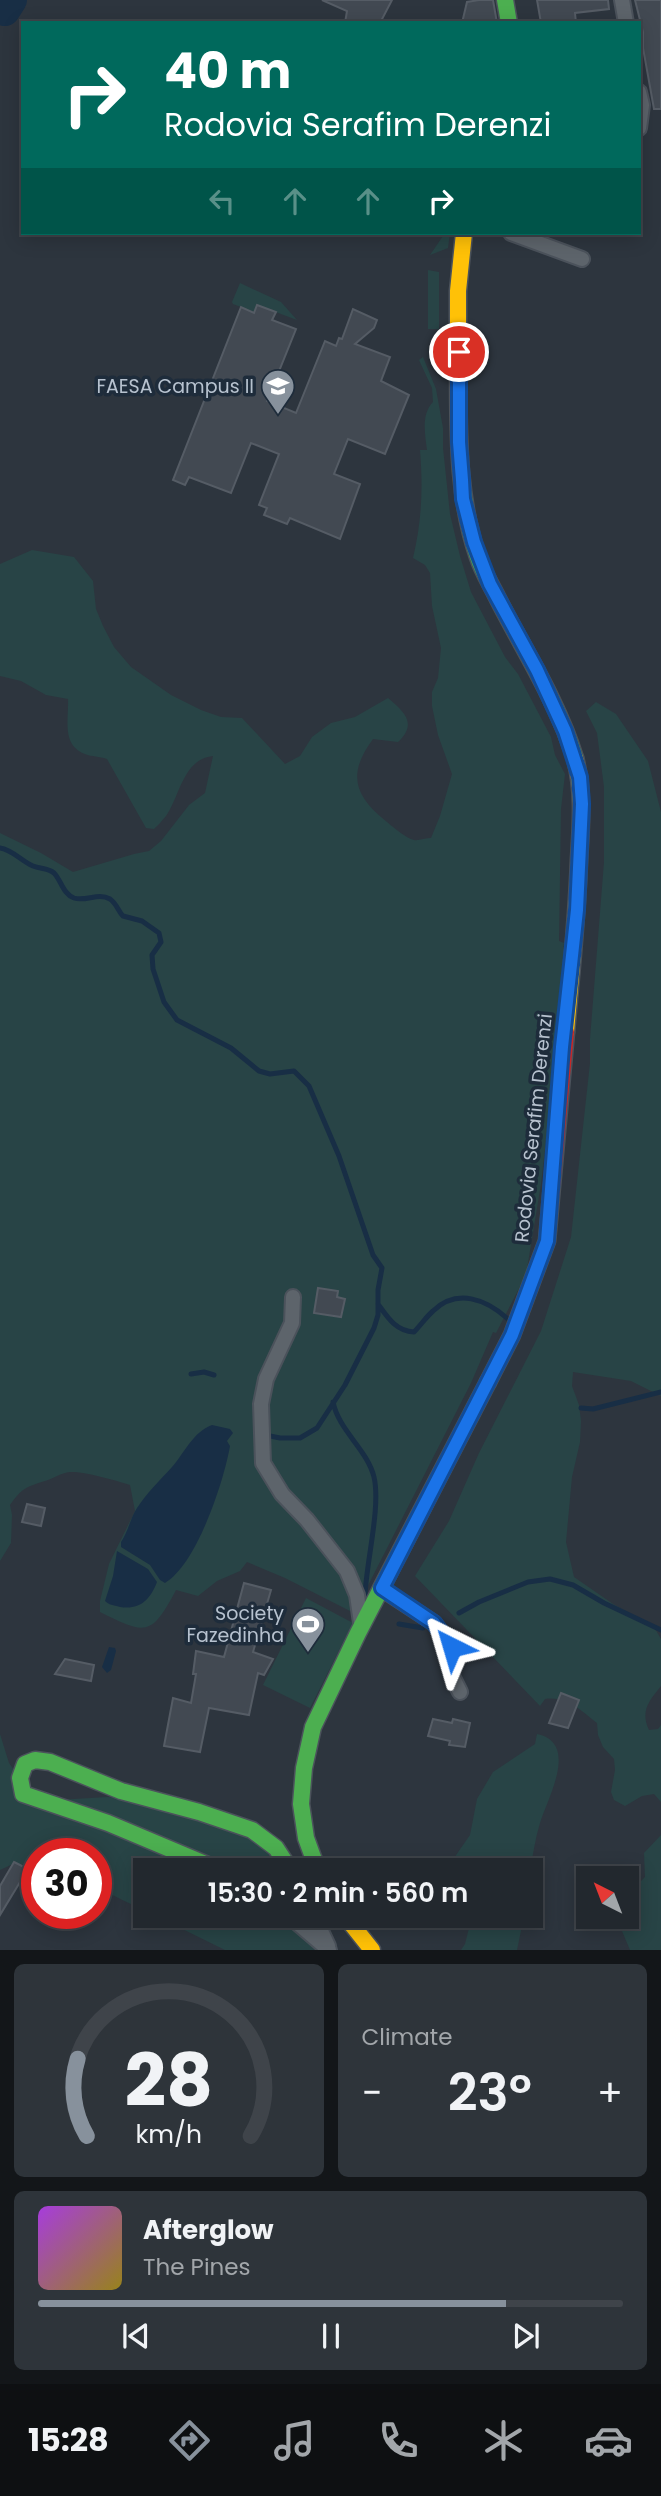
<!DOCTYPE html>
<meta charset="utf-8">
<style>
:root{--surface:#22282e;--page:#2e343a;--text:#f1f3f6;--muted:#a2a6aa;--line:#3f444a;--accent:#87919c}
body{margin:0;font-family:Poppins,sans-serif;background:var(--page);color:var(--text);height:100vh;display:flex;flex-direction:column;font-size:26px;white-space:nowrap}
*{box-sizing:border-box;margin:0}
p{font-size:23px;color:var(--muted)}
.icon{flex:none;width:38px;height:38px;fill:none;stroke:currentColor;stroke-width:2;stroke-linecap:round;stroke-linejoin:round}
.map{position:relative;height:1950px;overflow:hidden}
.sheet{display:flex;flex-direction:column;gap:14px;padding:14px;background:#131619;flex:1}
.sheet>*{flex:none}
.hud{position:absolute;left:21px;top:21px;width:620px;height:214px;border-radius:0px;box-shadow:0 4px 18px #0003,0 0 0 2px var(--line);background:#00695c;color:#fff;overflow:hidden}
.needle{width:46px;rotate:318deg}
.tools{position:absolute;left:576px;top:1866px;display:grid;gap:14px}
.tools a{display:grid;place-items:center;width:63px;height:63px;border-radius:0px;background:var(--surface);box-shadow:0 4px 18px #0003,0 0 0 2px var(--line);font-size:35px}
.speed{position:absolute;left:21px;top:1838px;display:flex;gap:14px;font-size:35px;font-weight:700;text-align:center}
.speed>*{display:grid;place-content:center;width:91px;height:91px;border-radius:50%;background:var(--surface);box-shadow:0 4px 18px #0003,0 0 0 2px var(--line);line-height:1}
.speed .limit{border:10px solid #d22;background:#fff;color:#111}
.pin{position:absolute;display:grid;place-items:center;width:60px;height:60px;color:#fff;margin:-30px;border:4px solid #fff;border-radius:50%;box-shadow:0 2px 7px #0007}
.me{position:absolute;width:77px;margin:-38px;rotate:320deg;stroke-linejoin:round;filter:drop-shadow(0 0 5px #0008)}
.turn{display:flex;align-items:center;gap:24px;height:147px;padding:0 28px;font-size:32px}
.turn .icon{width:91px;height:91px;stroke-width:2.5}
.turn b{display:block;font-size:49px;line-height:60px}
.lanes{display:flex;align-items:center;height:66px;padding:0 28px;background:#0003;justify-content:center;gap:35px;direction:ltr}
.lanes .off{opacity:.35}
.big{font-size:52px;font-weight:600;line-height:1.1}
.sheet .tile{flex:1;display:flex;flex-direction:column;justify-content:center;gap:10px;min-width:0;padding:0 24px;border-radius:10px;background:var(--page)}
.sheet .dial{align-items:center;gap:0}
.dial svg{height:182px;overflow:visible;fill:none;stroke:var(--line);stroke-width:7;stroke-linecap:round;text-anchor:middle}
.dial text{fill:var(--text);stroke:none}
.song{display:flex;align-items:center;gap:21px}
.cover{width:84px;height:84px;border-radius:10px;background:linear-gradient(135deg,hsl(280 70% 55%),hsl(50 70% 35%))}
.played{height:7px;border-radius:4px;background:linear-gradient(90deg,var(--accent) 80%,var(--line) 80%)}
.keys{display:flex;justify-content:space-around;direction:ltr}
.heat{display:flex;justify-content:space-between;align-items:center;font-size:38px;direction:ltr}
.sheet .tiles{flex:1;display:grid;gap:14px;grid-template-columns:1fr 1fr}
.tile:last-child{grid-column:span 2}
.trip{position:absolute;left:133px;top:1858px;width:410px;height:70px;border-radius:0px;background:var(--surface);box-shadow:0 4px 18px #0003,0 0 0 2px var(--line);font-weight:600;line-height:70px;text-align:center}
.tabs{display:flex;height:112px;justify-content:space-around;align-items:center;background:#0e1012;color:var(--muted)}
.tabs .icon{width:49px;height:49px}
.tabs .on{color:var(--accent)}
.tabs b{font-size:32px;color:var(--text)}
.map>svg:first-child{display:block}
.green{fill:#284446}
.water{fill:#182e45}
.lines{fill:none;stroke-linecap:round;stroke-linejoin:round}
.stream{stroke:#182e45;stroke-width:5}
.river{stroke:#182e45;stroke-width:30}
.building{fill:#424952;stroke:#555c65;stroke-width:2}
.street-casing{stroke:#4b525b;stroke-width:18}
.fast-casing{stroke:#4b525b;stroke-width:19}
.slow-casing{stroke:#4b525b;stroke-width:19}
.jam-casing{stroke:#4b525b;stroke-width:19}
.street{stroke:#5d646b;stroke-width:14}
.fast{stroke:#4caf50;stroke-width:16}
.slow{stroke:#ffc107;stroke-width:16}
.jam{stroke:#c62828;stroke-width:16}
.route-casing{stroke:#114b97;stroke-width:18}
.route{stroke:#1a73e8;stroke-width:12}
.labels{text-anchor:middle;stroke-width:7;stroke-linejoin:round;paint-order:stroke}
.poi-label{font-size:19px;fill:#b7c2cf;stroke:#1e2c3b;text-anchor:end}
.street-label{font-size:19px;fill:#b7c2cf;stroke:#1e2c3b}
</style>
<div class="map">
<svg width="661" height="1950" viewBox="0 0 661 1950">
<rect width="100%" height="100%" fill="#2d353e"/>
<path class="green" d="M445,233H450L448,248L430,255Z
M428,270L439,272V329H428Z
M240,283L281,302L297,320L257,305L254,312L233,304L232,302Z
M423,357L436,389L443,428V448L450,514L460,556L471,592L505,657L518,674L551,737L555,755L565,774L561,809L559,941L564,943L556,1053L541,1184L526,1275L496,1333L493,1332L471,1383L354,1613L285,1578L247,1562L240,1571L217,1581L198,1596L176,1590C151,1638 145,1634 100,1612V1601L109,1564L135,1511L130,1485C114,1480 87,1472 71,1472C62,1472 53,1479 45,1481C26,1487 22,1488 10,1505L12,1515L11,1543L0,1561V833L41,853L73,872L134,854L149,851L161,841L189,805L205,793L213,756C183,759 180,796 166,816C162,821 158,825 154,829L146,828L107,759C99,756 92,757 85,754C61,745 69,719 68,699L46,695L21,681L0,676V564L32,550L74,557L93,581L96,609L103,626L114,647L131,667L171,695L201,710L221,717L242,718L285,764L300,756L312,737L331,723L355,717L388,698C404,712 418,723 398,742L373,739C347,774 354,796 387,822C394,828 406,838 414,840C418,841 426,838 431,838L440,816L452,774L438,735L432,706V692L438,678L441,648L432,606L430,573L425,565L413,558C422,520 423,488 420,450H427C425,434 421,414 433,402L432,388L419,360Z
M596,702L616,714L648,761L661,812V1396L631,1381L573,1372L572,1386L579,1405L581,1421L580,1442L572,1477L566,1542L574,1577L613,1604L654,1627L661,1639V1686C649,1701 640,1711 649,1730L658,1729L661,1725V1802L654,1794L642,1796L625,1806L614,1800L611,1792L615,1770L614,1759L603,1747L598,1735L597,1723C580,1710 567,1696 545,1699L540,1706L415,1576L449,1521L479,1453L541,1331L571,1237L590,1063V1039L604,862V787L597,733L586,711Z
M306,1598L353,1623L310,1708L263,1685Z
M0,1734L9,1763L26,1787L57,1800L108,1797L146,1800L263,1843L282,1871H145V1911L96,1887V1853H37V1868L15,1863L0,1870Z
M537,1734C580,1743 547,1799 540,1823C535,1839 533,1855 530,1871H445L470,1835L477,1799L493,1772L535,1744Z
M661,1835V1950H630L619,1924L618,1916H626L627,1889L638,1884L645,1877L644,1853Z
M156,1916H314L337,1950H225Z
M472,1916H524L517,1950H461L465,1944Z"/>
<path class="water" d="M212,1425L230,1429L233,1433L227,1441L230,1446C224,1481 197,1564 165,1583L160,1580L150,1565L121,1547V1542C128,1532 130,1519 137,1508C147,1493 160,1480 172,1467C185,1452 193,1432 212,1425Z
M117,1551L148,1569L157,1582C150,1600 140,1610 120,1607C113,1605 109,1605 105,1601L113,1576Z
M109,1647L115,1648L116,1651L111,1670L107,1673L102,1667Z"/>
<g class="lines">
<path class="stream" d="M0,848C13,850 21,861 33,866C40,869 48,868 54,873C61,880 63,894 74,898C86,902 98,892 110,899C117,904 118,911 123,916L142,921L159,933L161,942L152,955L153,969L164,1002L177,1020L231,1048L259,1071L270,1074L294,1071L309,1086L339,1156L373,1255L382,1268L378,1290V1315L374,1328L345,1385L317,1428L300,1438H280L265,1435
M378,1304C388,1318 396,1331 414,1332C421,1325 426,1317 433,1311C457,1288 486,1299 508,1319
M191,1374L204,1372L214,1375
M333,1402C339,1431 367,1449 374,1477C381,1507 366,1563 365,1596
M581,1408L593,1409L661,1392
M459,1613L479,1602L528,1582L550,1579L573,1585L604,1603L661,1630
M399,1624L423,1628"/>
<path class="river" d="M5,11L12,0"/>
</g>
<path class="building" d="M322,0H392L380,23H345L347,11Z
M479,0H493L497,23H462L467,2Z
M537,0H608L609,9L575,13L576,23H541Z
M635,0H661V109H654L643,48V32Z
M257,305L276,312L272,320L296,329L267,401L296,413L325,341L336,346L339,338L342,339L353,309L377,320L374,328L355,344L390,357L381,381L409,395L385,454L348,439L334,474L360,484L340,539L290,518L287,524L264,515L267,508L259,505L279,454L251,443L231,493L189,477L185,485L173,480L241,307L254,313Z
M318,1288L338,1291L337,1297L345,1299L341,1317L314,1313Z
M27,1504L45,1508L41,1526L22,1522Z
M244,1583L271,1590L253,1652L273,1659L264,1675L258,1673L249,1715L209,1708L200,1752L164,1746L173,1698L191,1703L196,1674H193L196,1651L224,1657Z
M65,1659L94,1665L91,1681L55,1674Z
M561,1693L579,1700L568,1728L549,1723Z
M433,1719L452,1723L453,1719L470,1723L465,1747L449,1745L450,1741L428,1736Z
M14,1862L28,1869L0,1915V1886Z"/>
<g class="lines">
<defs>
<path id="street" d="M622,0L626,23
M639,92L642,105L639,128
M511,233L582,259
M293,1297L292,1323L266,1379L261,1404L263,1463L282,1494L307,1520L347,1571L357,1595L361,1623
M382,1589L434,1623L452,1647V1676L460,1692
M289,1916L329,1950
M314,1916L328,1946"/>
<path id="fast" d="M505,0L509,23
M458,351C459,420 455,491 478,557C482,570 490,583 496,595C523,649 557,700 575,758
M222,1871L108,1823L23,1794L20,1778L25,1764L35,1760L50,1762L121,1791L199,1812L252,1830L276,1848L291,1871
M318,1871L306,1838L301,1804L304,1768L313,1727L358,1633L488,1382"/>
<path id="slow" d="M458,351V291L464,233
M566,1032C571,975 577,918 579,860C581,826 584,792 575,758
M345,1916L372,1950"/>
<path id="jam" d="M488,1382L512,1335L547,1241L566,1032"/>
</defs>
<use href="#street" class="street-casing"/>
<use href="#fast" class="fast-casing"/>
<use href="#slow" class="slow-casing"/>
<use href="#jam" class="jam-casing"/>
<use href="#street" class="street"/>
<use href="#fast" class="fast"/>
<use href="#slow" class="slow"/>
<use href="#jam" class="jam"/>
</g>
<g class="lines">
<defs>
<path id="route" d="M452,1647L434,1623L382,1588L512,1335L547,1241L562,1047L577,910L582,804L580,777L565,731L537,670L490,584L474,542L463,499L462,480L459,442V352"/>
</defs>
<use href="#route" class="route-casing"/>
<use href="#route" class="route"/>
</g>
<defs>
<symbol id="university-pin" viewBox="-11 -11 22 30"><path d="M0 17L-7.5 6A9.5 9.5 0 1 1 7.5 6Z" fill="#87919c" stroke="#1e2c3b"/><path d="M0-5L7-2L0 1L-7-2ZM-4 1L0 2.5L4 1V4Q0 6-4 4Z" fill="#fff"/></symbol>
<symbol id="stadium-pin" viewBox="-11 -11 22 30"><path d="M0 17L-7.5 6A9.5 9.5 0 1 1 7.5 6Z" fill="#87919c" stroke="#1e2c3b"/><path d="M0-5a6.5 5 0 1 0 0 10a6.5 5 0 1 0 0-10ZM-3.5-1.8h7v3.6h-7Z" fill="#fff"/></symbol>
</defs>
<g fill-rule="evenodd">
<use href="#university-pin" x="259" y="367" width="38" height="52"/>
<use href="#stadium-pin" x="289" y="1605" width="38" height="52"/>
</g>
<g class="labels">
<g class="poi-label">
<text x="254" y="393">FAESA Campus II</text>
<text x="284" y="1620">Society<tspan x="284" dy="22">Fazedinha</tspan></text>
</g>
<g class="street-label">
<text transform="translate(533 1128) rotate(-84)" y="7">Rodovia Serafim Derenzi</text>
</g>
</g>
</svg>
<div class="tools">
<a><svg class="needle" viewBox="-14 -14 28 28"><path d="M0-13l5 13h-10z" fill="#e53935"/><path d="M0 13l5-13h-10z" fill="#a2a6aa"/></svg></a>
</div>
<div class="speed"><div class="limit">30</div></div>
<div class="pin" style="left:459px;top:352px;background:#d93025"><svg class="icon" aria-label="arrive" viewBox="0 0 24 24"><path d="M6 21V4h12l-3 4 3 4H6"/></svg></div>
<svg class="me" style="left:452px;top:1647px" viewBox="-20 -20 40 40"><path d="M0-17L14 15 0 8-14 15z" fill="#1a73e8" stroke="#fff" stroke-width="4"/></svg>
<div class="trip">15:30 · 2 min · 560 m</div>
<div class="hud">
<div class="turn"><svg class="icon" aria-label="right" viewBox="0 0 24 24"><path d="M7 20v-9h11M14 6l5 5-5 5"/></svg><div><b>40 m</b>Rodovia Serafim Derenzi</div></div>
<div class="lanes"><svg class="icon off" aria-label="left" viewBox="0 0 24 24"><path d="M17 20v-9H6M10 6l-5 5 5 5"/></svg><svg class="icon off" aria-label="ahead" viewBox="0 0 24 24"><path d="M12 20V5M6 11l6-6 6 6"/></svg><svg class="icon off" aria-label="ahead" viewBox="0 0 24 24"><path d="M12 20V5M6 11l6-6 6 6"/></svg><svg class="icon" aria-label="right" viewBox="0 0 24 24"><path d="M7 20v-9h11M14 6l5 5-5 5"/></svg></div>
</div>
</div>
<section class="sheet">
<div class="tiles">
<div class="tile dial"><svg viewBox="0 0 100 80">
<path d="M14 69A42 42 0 1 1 86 69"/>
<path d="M14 69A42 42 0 0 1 10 35" stroke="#87919c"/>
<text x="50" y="56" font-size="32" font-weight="700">28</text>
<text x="50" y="72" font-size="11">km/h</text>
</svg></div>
<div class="tile"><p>Climate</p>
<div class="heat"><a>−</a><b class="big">23°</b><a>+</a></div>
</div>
<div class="tile">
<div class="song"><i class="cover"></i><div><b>Afterglow</b><p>The Pines</p></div></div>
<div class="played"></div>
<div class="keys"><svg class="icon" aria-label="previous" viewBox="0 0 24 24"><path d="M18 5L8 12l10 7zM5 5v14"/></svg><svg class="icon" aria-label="pause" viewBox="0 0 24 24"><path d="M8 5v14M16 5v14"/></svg><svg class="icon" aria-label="next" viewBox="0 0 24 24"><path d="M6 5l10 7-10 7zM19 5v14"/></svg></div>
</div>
</div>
</section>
<nav class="tabs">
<b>15:28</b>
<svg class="icon on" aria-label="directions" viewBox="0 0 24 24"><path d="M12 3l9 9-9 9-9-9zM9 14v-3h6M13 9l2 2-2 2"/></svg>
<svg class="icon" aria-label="music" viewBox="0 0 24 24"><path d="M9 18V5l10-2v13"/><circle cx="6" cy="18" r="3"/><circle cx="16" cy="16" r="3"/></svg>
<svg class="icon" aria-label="phone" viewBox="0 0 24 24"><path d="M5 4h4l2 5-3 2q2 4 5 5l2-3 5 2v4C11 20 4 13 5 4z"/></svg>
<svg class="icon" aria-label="climate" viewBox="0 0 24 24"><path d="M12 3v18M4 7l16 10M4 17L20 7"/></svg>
<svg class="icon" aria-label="car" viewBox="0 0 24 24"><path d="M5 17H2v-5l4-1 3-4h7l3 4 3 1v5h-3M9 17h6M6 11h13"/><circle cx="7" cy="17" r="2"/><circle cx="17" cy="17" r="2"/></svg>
</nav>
